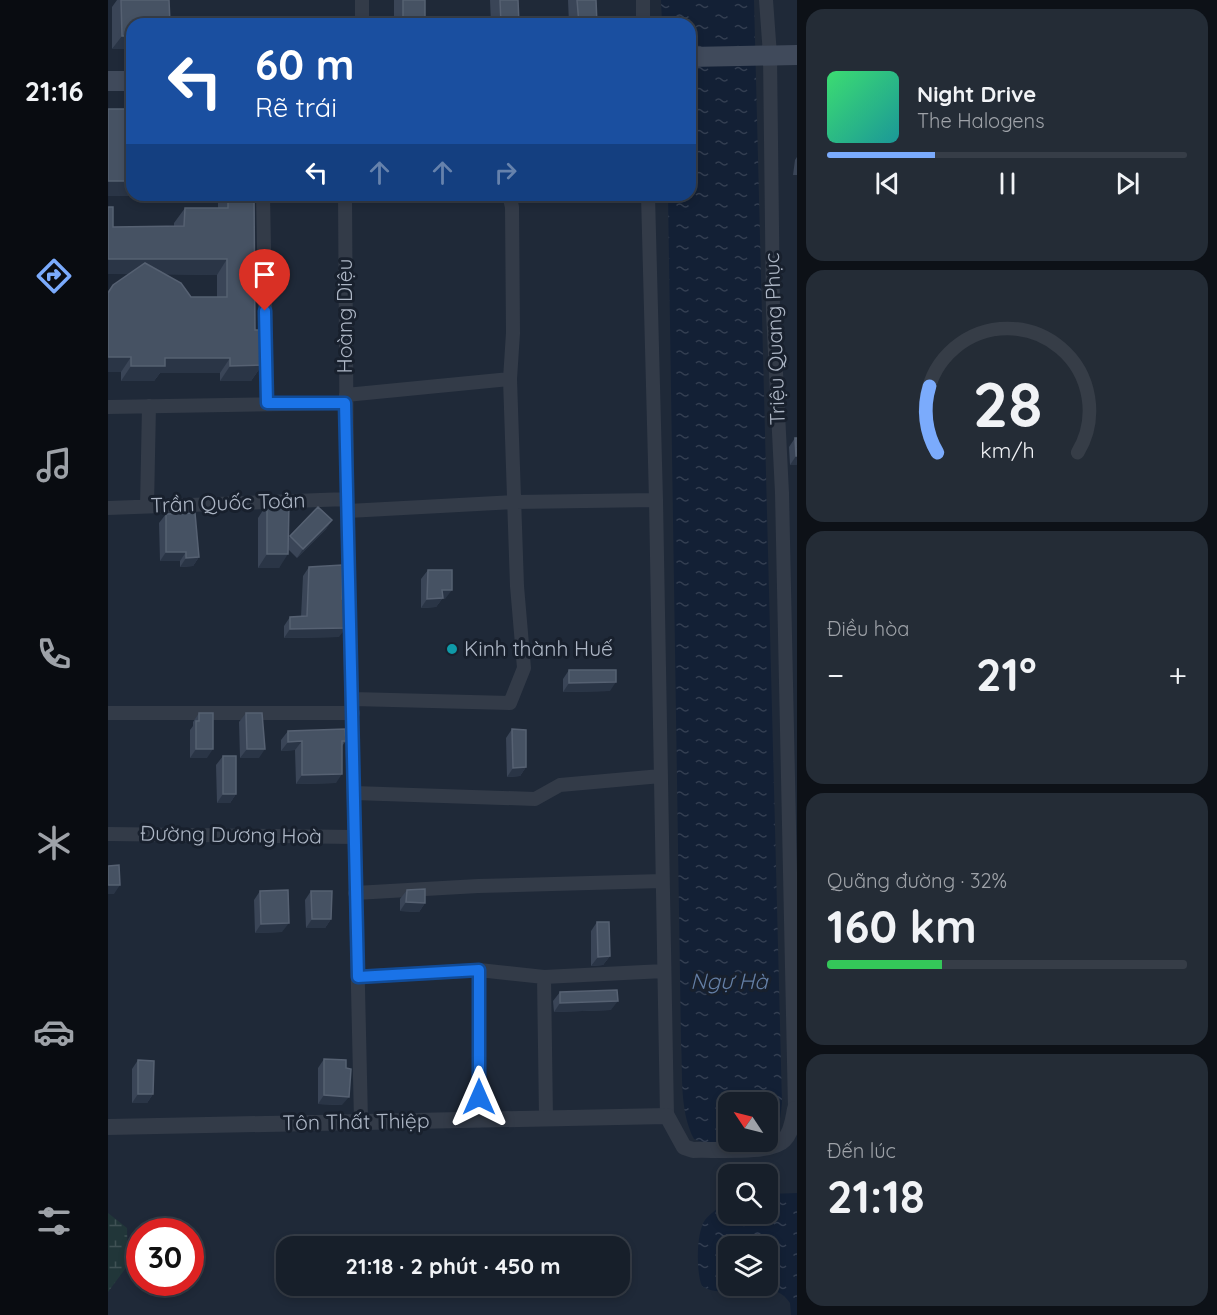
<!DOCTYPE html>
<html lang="vi">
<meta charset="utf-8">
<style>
:root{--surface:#171f2a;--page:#242c36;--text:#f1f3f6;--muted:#9ea2a8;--line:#363d47;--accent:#7babfc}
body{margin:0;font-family:Quicksand,sans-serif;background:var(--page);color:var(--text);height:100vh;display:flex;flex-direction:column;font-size:22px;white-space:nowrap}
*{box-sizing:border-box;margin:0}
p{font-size:20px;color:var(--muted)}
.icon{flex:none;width:33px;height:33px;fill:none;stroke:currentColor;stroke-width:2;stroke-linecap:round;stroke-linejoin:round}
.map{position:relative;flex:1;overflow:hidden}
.panel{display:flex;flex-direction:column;gap:9px;padding:9px;background:#0d1117;width:420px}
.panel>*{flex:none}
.banner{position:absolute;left:18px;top:18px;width:570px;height:183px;border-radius:18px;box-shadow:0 3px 9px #0003,0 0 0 2px var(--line);background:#1a4fa0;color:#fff;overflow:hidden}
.needle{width:39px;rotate:305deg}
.tools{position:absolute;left:610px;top:1092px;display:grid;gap:12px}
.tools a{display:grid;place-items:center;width:60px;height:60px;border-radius:12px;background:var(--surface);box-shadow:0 3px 9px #0003,0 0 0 2px var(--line);font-size:30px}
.speed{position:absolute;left:18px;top:1218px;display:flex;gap:12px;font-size:30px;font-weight:700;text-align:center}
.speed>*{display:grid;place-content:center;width:78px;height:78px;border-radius:50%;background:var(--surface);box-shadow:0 3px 9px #0003,0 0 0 2px var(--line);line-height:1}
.speed .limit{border:9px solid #d22;background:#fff;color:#111}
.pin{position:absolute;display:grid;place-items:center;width:51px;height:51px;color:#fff;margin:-62px -26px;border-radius:50% 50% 50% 0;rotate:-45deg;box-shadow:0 0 6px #0007}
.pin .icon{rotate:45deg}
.me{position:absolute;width:66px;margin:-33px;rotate:0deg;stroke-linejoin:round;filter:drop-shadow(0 0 4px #0008)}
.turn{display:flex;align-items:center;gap:21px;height:126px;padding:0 30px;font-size:27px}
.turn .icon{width:78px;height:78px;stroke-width:2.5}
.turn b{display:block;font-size:42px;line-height:51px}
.lanes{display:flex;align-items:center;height:57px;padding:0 30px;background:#0003;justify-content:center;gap:30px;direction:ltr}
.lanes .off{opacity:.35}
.big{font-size:45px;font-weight:800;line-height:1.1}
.panel .tile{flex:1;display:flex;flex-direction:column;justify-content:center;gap:9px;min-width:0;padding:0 21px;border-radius:18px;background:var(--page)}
.panel .dial{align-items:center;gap:0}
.dial svg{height:156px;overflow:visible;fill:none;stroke:var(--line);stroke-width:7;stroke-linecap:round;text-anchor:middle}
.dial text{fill:var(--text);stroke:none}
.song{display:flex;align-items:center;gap:18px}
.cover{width:72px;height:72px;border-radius:9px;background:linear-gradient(135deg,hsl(140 70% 55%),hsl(180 70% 35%))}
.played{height:6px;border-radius:3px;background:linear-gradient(90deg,var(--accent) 30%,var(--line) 30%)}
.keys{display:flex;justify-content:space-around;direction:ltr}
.heat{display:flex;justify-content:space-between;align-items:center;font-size:33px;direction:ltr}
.charge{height:9px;border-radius:4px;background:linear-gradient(90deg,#34c759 32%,var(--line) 0)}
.trip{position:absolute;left:168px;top:1236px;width:354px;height:60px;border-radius:18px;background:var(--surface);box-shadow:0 3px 9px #0003,0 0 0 2px var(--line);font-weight:800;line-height:60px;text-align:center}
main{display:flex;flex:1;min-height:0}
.tab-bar{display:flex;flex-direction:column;width:108px;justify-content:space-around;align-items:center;background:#090c11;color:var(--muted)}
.tab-bar .icon{width:42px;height:42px}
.tab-bar .selected{color:var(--accent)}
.tab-bar b{font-size:27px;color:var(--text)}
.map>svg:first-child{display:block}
.wetland{fill:url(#wetland-marsh)}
.water{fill:url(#water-ripples);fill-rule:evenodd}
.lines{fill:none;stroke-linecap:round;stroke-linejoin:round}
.minor{stroke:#333b48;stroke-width:14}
.tertiary{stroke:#333b48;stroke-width:16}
.secondary{stroke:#404a5b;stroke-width:20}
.wall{fill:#3a4557;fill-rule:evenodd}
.shaded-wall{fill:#2a3546}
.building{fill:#465263;stroke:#566172;stroke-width:1.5}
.route-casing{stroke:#114b97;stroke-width:15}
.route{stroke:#1a73e8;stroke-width:10}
.culture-dot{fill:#0f9aa8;stroke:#18202d;stroke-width:2}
.labels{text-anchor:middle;stroke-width:6;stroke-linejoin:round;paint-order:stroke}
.street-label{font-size:21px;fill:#adb6c5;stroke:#18202d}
.poi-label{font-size:21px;fill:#adb6c5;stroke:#18202d;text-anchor:start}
.water-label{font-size:22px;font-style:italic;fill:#647fa6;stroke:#18202d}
</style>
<main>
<nav class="tab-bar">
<b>21:16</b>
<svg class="icon selected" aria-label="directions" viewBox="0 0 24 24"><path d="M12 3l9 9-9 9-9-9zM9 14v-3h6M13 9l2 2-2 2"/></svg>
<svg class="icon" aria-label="music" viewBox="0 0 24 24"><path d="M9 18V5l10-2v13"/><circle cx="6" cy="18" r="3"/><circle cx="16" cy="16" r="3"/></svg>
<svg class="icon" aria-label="phone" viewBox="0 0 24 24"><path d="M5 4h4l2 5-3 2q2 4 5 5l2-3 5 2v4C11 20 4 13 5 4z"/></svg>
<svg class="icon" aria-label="climate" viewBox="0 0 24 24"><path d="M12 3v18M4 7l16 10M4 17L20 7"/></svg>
<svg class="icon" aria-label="car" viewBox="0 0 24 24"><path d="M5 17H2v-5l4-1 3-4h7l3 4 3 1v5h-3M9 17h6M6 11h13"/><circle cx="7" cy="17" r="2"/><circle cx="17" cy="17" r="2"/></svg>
<svg class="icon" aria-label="filters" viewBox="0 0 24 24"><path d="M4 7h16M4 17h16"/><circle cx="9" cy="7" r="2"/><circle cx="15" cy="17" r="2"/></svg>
</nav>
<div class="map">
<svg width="689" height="1315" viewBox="0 0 689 1315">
<defs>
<pattern id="wetland-marsh" width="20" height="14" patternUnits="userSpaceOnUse" patternTransform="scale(1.5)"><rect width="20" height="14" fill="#213639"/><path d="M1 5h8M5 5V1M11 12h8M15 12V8" fill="none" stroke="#3f5154"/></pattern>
<pattern id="water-ripples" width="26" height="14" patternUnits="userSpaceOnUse" patternTransform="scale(1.5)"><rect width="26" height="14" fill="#132035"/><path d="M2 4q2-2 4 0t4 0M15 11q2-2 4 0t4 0" fill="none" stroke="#333e51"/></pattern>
</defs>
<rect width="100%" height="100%" fill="#1f2938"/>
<path class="wetland" d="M0,1213L19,1228L20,1265L0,1292Z"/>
<path class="water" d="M553,0H646L674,1103L670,1135L660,1142H595L586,1139C571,1111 575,1073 573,1042L560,195H582V24H554ZM621,1102H660V1142H621Z
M621,1191V1214H660V1194L689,1193V1315H683L682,1303C663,1273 619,1303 594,1286C588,1273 588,1232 597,1220C606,1209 617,1206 621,1191ZM621,1246H660V1286H621Z"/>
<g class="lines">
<path class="minor" d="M254,0V24
M535,0V24
M658,0L662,55L665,312L674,493L687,1109
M155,195L159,403
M237,195L239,499L253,1121
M540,195L548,500L559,1116
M238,395L402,379
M0,407L238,403
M39,506L41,406
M0,508L239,499
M240,511L407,502L548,500
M245,699L402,703L416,668L409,586L402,379L405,333L404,207L401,195
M0,713H245
M246,793L427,799L452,785L553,776
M0,834L246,837
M247,893L370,886L554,881
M371,970V1118
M250,977L371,970L436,977L556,971
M436,977L438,1117"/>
<path class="tertiary" d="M0,1127L559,1116L576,1147L585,1150C605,1149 663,1154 676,1140C684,1132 685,1119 687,1109H689"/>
<path class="secondary" d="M582,57L689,55
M0,81H24"/>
</g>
<path class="wall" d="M9,0H61L4,49V7Z
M286,0H317L316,24H286Z
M382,0H410L411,24H383Z
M460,0H488L489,24H461Z
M0,109L24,195H146L147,330L154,365L143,381H112V373H52L46,381H13V372H0V291L5,285L21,274H0V207L5,227L66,226V223L77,208H110V196H0ZM57,274L109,275V297H83Z
M689,157V175H685L687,160Z
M687,438L689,465H682L681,447Z
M159,504L180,540L182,536L224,520L218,529L189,558L180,549L171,568H150V518Z
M58,514L91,557L85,566L72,567V561H52L51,523Z
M201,567L234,599L231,637L176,638V626L182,617H193L195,576Z
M320,570L337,599H334L328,607L313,608V579Z
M461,670L502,691L455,692V679Z
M91,713L99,758H82V730L85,726V722Z
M138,713L151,758H132L131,722Z
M404,729L418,767L412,776L399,777L398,738Z
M180,731L238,741L234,746L228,783L188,784L187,750L173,751V740Z
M115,756L128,794L122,803H109L108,765Z
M299,890L317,903L311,912L292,911V899Z
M152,891L174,932L147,933L146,900Z
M203,891L223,919L217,928H198L197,900Z
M489,922L502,956L495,965L483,966V931Z
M452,992L503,1010L446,1012L445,1001Z
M216,1059L234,1105L210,1104V1068Z
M30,1060L45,1094L39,1103H24V1069Z"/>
<path class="shaded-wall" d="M14,36H24V49H4Z
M0,181H24V195H110V196H0Z
M0,259H119L109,275L0,274Z
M0,357H23L13,372H0Z
M57,358H122L112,373H52L46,381H13L23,366Z
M154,365L143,381H112L122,366Z
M688,456L689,465H682Z
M224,520L218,529L189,558L195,549Z
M58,552H78L72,561H52Z
M159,554H180L171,568H150Z
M91,557L85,566L72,567L78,558Z
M334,590H344L337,599H334L328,607L313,608L319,599Z
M238,628L231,637L176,638L182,629Z
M508,682L502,691L455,692L461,683Z
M194,741L187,750L173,751L180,742Z
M88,749H105L99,758H82Z
M139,749H157L151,758H132Z
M418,767L412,776L399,777L405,768Z
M234,774L228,783L188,784L194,775Z
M115,794H128L122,803H109Z
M0,885H12L6,894H0Z
M298,902L317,903L311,912L292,911Z
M204,919H223L217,928H198Z
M181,923L174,932L147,933L153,924Z
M502,956L495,965L483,966L490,957Z
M510,1001L503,1010L446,1012L452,1003Z
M30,1094H45L39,1103H24Z
M216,1095L241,1097L234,1105L210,1104Z"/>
<path class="building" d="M13,0H61L62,24H24V36H14Z
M295,0H317V23L295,24Z
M392,0H410L411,24H393Z
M469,0H488L489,24H471Z
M0,109H24V181H0Z
M120,195H146L147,330H154V365L122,366V358H57V366H23V357H0V293L5,285L37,263L73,283L83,297H119V259H0V207H5V227L76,226L77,208H120Z
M687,438H689V456H688Z
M159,504H181L180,554H159Z
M210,507L224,520L195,549L182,536Z
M87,513L91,557L78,558V552H58V514Z
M234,565V599H238V628L182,629V617L199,616L201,567Z
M320,570H344V590H334L335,598L319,599Z
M461,670H508V682L461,683Z
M91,713H105V749H88V721H91Z
M138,713H154L157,749H139Z
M237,729L238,741H234V774L194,775V741L180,742V731Z
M404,729L418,730V767L405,768Z
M115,756H128V794H115Z
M11,865L12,885H0V866Z
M317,889V903L298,902L299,890Z
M180,890L181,923L153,924L152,891Z
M203,891H224L223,919H204Z
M489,922H501L502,956L490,957Z
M509,990L510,1001L452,1003V992Z
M216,1059L238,1060V1068L243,1069L241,1097L216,1095Z
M30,1060L46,1061L45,1094H30Z"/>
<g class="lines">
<defs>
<path id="route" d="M157,311L159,403H237L250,977L371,970V1097"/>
</defs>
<use href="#route" class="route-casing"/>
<use href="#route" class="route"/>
</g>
<circle class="culture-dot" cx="344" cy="649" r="6"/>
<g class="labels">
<g class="street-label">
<text transform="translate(237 316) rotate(-90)" y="7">Hoàng Diệu</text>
<text transform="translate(667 339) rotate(-92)" y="7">Triệu Quang Phục</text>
<text transform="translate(120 503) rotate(-2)" y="7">Trần Quốc Toản</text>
<text transform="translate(123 835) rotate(1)" y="7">Đường Dương Hoà</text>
<text transform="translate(248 1122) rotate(-1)" y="7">Tôn Thất Thiệp</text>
</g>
<g class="poi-label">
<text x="356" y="656">Kinh thành Huế</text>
</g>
<g class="water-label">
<text x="621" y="989">Ngự Hà</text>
</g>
</g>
</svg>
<div class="tools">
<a><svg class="needle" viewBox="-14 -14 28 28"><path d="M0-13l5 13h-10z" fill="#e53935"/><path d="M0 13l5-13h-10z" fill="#9ea2a8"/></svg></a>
<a><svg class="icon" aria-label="search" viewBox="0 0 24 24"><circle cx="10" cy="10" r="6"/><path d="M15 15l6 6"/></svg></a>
<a><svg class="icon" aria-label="layers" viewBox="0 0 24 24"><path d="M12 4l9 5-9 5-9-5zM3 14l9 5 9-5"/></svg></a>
</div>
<div class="speed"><div class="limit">30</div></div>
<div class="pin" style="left:157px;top:311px;background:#d93025"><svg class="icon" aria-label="arrive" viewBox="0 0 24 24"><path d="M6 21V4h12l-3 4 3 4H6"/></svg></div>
<svg class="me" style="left:371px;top:1097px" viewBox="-20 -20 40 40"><path d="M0-17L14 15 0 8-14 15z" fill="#1a73e8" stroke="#fff" stroke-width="4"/></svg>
<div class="trip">21:18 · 2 phút · 450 m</div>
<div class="banner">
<div class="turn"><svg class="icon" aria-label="left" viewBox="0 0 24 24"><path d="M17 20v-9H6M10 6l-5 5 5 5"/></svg><div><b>60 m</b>Rẽ trái</div></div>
<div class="lanes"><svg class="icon" aria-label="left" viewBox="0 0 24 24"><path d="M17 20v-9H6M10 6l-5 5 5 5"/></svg><svg class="icon off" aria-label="ahead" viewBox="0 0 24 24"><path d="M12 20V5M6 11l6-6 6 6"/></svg><svg class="icon off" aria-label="ahead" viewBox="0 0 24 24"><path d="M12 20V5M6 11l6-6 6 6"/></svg><svg class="icon off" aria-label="right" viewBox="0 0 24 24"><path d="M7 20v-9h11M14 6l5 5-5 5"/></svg></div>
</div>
</div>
<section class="panel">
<div class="tile">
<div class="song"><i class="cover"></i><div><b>Night Drive</b><p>The Halogens</p></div></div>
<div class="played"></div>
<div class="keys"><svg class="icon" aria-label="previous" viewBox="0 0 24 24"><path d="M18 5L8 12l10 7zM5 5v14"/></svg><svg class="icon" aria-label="pause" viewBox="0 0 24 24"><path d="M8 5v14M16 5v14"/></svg><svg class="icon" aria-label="next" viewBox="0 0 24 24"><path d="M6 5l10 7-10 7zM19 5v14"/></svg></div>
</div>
<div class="tile dial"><svg viewBox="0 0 100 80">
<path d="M14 69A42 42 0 1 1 86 69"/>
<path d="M14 69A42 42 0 0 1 10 35" stroke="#7babfc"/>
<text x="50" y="56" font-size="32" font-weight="700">28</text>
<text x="50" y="72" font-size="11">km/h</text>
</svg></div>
<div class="tile"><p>Điều hòa</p>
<div class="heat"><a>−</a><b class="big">21°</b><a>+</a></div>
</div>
<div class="tile"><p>Quãng đường · 32%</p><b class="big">160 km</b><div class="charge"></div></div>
<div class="tile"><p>Đến lúc</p><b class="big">21:18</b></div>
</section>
</main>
